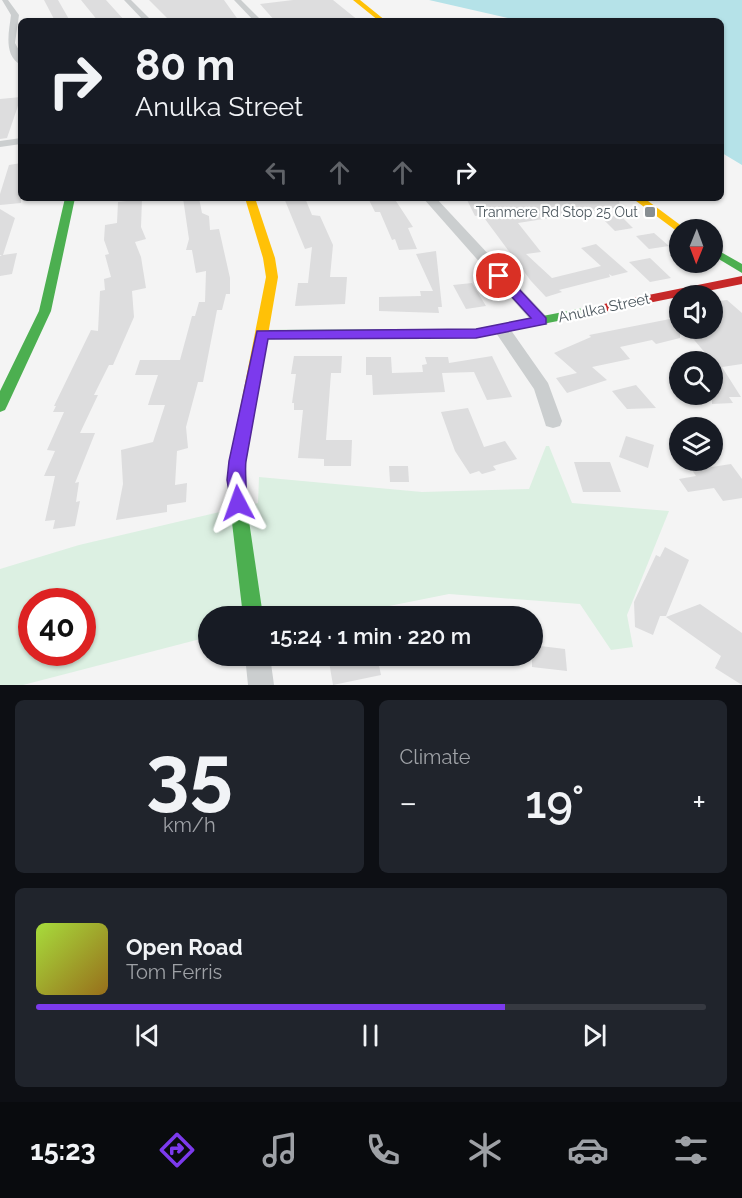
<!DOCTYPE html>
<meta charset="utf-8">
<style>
:root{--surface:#171b24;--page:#20242c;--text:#f1f3f6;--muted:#9ea1a6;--line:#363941;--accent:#7c3aed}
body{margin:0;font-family:Raleway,sans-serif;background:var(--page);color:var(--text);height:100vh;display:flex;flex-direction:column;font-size:22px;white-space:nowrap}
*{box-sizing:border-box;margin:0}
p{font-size:20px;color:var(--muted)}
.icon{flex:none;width:33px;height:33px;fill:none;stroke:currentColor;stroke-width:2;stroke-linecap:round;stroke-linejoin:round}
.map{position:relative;height:685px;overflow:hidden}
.details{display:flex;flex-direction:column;gap:15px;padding:15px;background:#0d0f14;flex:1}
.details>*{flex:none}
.hud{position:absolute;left:18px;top:18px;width:706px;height:183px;border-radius:9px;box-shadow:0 2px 4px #0004;background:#171b24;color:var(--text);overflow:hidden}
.needle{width:39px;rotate:181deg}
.controls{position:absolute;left:669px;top:219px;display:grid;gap:12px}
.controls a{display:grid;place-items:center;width:54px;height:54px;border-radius:50%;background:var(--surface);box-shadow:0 2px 4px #0004;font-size:30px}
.speed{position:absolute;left:18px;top:588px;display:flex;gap:12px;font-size:30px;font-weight:700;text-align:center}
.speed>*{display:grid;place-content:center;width:78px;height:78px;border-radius:50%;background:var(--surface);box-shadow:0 2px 4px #0004;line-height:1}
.speed .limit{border:9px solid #d22;background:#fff;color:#111}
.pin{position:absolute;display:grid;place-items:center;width:51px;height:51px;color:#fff;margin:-26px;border:3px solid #fff;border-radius:50%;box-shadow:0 2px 6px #0007}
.me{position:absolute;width:66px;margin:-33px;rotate:356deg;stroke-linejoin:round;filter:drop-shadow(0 0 4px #0008)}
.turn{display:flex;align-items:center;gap:21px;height:126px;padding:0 18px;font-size:27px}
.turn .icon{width:78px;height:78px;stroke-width:2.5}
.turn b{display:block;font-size:42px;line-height:51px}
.lanes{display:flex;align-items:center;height:57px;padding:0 18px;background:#0003;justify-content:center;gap:30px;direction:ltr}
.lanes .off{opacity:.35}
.big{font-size:45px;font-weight:600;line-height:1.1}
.details .tile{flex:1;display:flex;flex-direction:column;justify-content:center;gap:9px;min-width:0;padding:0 21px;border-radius:9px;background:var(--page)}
.details .dial{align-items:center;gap:0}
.dial b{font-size:78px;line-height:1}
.song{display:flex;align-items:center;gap:18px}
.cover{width:72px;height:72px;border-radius:9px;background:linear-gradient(135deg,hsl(80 70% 55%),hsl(40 70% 35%))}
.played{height:6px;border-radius:3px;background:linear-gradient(90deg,var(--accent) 70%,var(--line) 70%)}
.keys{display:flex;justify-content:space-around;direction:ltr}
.heat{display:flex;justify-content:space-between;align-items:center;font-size:33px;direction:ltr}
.details .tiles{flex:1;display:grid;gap:15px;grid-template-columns:1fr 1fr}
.tile:last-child{grid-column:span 2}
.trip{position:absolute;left:198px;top:606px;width:345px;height:60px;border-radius:30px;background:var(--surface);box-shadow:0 2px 4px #0004;font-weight:600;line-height:60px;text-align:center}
.dock{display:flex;height:96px;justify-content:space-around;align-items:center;background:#090b0e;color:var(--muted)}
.dock .icon{width:42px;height:42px}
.dock .current{color:var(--accent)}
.dock b{font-size:27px;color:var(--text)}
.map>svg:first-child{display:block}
.green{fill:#dcf0e2;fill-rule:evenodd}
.water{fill:#b5e2e8}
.building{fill:#ddddde}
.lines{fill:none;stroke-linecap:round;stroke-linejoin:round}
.street{fill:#cbcecf;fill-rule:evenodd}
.fast{fill:#4caf50;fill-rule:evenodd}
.slow{fill:#ffc107;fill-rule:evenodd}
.jam{fill:#c62828;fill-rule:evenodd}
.route{fill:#7c3aed;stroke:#51269a;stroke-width:1.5}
.poi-dot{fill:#878e92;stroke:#fff;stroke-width:2}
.labels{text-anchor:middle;stroke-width:4.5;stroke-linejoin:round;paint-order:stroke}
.far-poi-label{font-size:14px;fill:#4c575e;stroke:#fff;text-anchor:end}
.street-label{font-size:15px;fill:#4c575e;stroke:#fff}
</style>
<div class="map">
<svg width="742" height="685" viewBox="0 0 742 685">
<rect width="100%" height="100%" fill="#f4f4f4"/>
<path class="green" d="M546,446H549L572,503L669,511L627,615L633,647L611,650L580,604L449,594L339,616H208V637L23,685H0V569L79,545L258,503L259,477L422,492L529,489ZM32,602H82V652H32Z"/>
<path class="water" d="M429,0H742V165L722,153V21H521Z"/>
<path class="building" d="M44,0H58L70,21H55Z
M81,0H106L125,21H98Z
M149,0H224L239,21H170Z
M293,0H333L359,21H275L260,4Z
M21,97L7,138L0,139V99Z
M21,163V203L0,205V194L9,165Z
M183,198H199L202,213L209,216L210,230L219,229L230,278V294H226L222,310H217L203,382H198L186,427L188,448L177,451L175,485L187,483L186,502L167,505V512L116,520L123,484L121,450L153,442L165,405H148L158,375H135L140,360H180L192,316H195L199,302H205L206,271L196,273L192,250H186L189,239Z
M284,198H305L312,215L320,216L333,245L330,277H347L345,304L295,306L298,283H308L312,247L305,249Z
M368,198H394L413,227L408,228L417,249L399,250L395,239L392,240L380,212H375Z
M466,198H619L620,207L518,223L541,252L526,254L552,278L601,266L581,248L596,244L628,272L612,276L609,274L610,277L559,290L562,292L546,297L531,281L482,215L475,216Z
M142,199L141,227L146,239L135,242L141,257L146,288L132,291L134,317L113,365H109L94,395H98L80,433H95L75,483L79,482L76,502L80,501L75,526L53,529L55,520L45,521L55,476H44L55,451L47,450L64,412H53L56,406H54L91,330L98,331L100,291L105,290L104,279L111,277L105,255L109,254L104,240L105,225L117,223L118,202Z
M0,209L15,218L3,255L17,253L12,274L0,276V256L2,255H0Z
M620,215L633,228L615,231L602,218Z
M654,233L669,246L649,249L636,236Z
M436,251L442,307H438L439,313L379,311V297L421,296L420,291H433L416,254Z
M650,258L671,278L650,282L629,262Z
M472,283L486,306L466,309L453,285Z
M727,300L742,313V364L722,367L741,397H729L733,403L712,404V361L684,328H712V302Z
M680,317V338L656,344L652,340L620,347L630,359L592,367L607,380L567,393L556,378L577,373L554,353L591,337L589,335Z
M294,356H342L341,373H331L326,440H352L351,466H324V459L298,458L303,410H294V403H292L296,374H291Z
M492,356L512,397L487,400L474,372L442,373L445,392L373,395L372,375H366V357H391L392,373L423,372L422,365L427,364L425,357H448L449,363Z
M636,385L656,408L627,409L612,391Z
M468,408L484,447L505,441L517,459L493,466L496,470L482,474L479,471L470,474L455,451L441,412Z
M626,436L654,445L648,468L619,457Z
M574,462H610L621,492H583Z
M731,464L742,479V498L723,501L714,488L688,492L679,479L696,476L692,470Z
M389,466H408L409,482H390Z
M665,547L689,560L666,616H660L653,635L635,627L634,602L656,555L660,557Z
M700,604L742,633V685L715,668L721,656L666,617Z
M532,645L565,649L567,671L532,667Z
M328,656H377L381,675L333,685Z"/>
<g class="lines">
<path class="street" d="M2,0H8L19,15L15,43L21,54V65C3,55 9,32 11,15Z
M124,0H131L152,21H144Z
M234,0H241L262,21H254Z
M21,138V144L0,147V141Z
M423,198H436L547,317L549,321L547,325H535Z
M502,325L508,326L548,383L562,421L560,426L553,428L546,426L534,389L494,330Z
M245,656H270L274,685H248Z"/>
<path class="fast" d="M65,198H75L51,311L7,406L5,410L0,412V391L39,311Z
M712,247L742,264V273L712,255Z
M599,305L604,306L605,309L604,312L476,337L262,338L255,334L262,330L476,329Z
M242,433L248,435L250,439L243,480L263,616H243L227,480L234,439L236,435Z"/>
<path class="slow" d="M353,0H360L386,21H379Z
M245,198H255L275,258L278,277L250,439L248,443L242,445L236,443L234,439L266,277L263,258Z
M632,198H644L687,230H680L678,232Z"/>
<path class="jam" d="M742,276V284L599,313L593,309L599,305Z"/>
</g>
<path class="route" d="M499,272L504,273L546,318V324L476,338L268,339L246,461C244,474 249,499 244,508L238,510L232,508L227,480L229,461L257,331L476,329L531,318L493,276Z"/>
<rect class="poi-dot" x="644" y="206" width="12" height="12" rx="3"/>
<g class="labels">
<g class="far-poi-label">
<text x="638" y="217">Tranmere Rd Stop 25 Out</text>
</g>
<g class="street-label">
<text transform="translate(604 308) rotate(-12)" y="5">Anulka Street</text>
</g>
</g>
</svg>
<div class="controls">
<a><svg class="needle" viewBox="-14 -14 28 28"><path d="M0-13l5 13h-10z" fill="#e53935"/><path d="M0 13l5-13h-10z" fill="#9ea1a6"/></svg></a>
<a><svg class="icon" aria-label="sound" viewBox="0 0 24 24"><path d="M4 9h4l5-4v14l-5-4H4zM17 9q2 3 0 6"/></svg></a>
<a><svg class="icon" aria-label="search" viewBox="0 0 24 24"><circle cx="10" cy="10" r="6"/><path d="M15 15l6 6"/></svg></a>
<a><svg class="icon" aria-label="layers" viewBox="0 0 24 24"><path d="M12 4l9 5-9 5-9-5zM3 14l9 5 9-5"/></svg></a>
</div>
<div class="speed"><div class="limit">40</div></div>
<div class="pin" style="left:499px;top:276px;background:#d93025"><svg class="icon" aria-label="arrive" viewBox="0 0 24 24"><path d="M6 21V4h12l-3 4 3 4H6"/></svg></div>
<svg class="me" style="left:238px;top:503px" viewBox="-20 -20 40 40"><path d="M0-17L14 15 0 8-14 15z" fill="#7c3aed" stroke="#fff" stroke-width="4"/></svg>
<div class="trip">15:24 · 1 min · 220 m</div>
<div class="hud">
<div class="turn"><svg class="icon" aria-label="right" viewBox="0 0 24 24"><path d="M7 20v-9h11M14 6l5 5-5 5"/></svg><div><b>80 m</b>Anulka Street</div></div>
<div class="lanes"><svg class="icon off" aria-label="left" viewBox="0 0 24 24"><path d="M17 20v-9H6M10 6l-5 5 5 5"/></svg><svg class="icon off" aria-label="ahead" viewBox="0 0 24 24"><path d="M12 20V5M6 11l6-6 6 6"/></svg><svg class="icon off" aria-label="ahead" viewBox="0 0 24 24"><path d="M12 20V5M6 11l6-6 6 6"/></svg><svg class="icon" aria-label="right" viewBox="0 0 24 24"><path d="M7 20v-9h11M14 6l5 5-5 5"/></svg></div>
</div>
</div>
<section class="details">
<div class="tiles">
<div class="tile dial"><b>35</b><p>km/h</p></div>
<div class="tile"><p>Climate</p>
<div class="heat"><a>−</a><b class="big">19°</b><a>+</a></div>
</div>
<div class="tile">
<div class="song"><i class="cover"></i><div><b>Open Road</b><p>Tom Ferris</p></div></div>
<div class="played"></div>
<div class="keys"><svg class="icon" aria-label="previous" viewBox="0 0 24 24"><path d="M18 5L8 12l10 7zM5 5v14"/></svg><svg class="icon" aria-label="pause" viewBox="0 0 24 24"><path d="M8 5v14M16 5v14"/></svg><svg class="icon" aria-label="next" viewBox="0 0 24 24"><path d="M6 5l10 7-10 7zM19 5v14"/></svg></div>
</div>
</div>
</section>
<nav class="dock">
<b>15:23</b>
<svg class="icon current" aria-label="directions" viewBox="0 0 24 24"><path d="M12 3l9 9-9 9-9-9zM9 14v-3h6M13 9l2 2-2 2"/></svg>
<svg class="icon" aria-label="music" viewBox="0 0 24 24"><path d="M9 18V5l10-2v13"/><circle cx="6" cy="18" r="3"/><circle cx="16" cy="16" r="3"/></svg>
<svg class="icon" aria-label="phone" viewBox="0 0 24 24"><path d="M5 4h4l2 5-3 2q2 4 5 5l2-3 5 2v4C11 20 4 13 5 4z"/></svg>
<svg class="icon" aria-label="climate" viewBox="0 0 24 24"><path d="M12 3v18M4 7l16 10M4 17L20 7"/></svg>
<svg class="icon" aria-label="car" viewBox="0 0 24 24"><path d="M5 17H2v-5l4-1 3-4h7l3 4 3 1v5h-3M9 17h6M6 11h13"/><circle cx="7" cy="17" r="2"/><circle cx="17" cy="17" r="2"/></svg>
<svg class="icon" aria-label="filters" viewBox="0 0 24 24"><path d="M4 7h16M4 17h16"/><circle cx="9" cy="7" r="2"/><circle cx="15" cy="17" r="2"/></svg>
</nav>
